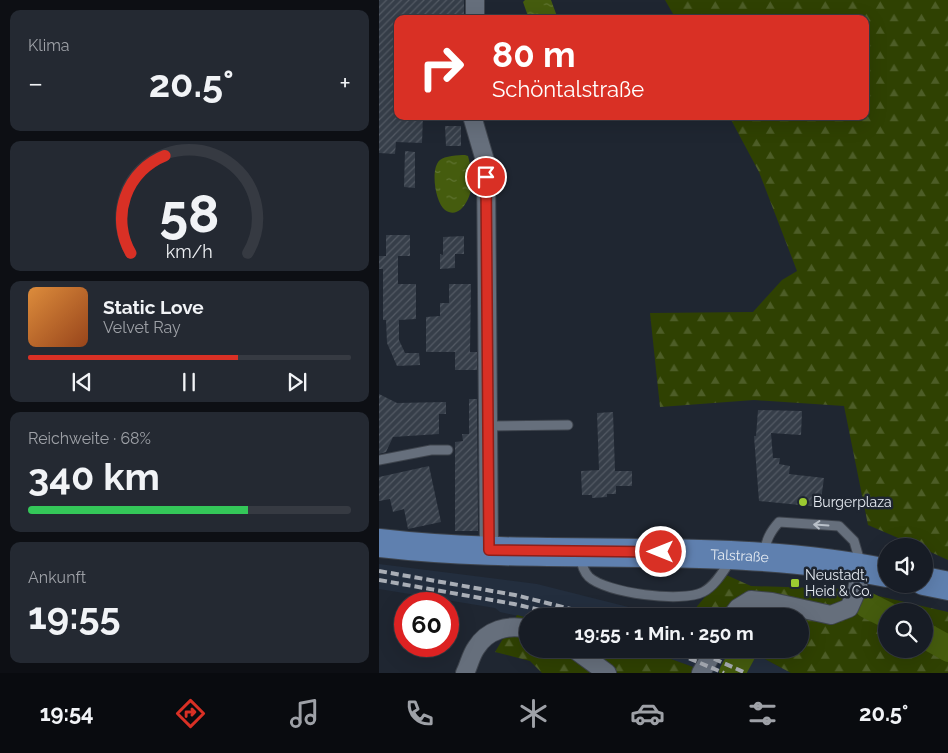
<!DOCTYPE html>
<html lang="de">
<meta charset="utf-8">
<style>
:root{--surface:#171c25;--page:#242932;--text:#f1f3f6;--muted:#9ea1a7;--line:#363a42;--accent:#d93025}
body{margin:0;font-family:Raleway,sans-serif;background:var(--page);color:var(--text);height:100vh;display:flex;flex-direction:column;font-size:19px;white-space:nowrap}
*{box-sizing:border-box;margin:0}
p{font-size:16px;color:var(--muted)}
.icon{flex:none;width:28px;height:28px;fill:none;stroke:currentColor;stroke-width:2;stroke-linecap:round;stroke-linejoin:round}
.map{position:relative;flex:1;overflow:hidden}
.panel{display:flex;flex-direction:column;gap:10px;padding:10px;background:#0d0f14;width:379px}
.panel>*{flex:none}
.guide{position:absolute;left:15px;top:15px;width:475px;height:105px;border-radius:10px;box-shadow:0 5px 20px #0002,0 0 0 1px var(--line);background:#d93025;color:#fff;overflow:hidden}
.tools{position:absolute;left:499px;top:538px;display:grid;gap:10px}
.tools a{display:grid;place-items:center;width:55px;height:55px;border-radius:50%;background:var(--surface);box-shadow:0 5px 20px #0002,0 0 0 1px var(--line);font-size:25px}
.speed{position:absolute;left:15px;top:592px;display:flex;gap:10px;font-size:25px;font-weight:700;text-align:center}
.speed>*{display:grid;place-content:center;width:65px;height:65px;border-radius:50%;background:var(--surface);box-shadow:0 5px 20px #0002,0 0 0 1px var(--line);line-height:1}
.speed .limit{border:8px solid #d22;background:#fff;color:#111}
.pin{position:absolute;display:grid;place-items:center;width:42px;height:42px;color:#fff;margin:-21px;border:2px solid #fff;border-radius:50%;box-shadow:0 1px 5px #0007}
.me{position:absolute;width:55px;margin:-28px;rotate:270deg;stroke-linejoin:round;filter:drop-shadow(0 0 4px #0008)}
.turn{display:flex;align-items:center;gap:18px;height:105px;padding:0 15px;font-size:22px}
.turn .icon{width:65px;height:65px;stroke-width:2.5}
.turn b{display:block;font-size:35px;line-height:42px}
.big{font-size:38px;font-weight:700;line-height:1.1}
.panel .card{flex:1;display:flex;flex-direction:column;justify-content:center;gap:8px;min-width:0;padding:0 18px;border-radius:10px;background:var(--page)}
.panel .dial{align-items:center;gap:0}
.dial svg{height:130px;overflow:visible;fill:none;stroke:var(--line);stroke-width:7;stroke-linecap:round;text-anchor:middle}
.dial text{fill:var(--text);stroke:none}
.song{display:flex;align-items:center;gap:15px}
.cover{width:60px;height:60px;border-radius:8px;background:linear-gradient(135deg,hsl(30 70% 55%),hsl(20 70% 35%))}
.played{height:5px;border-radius:2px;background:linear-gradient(90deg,var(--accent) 65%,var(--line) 65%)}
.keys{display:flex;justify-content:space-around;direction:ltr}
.heat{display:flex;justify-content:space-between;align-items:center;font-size:28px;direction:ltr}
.charge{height:8px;border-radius:4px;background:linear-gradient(90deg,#34c759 68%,var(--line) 0)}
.trip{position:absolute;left:140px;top:608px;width:290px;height:50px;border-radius:25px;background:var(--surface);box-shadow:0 5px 20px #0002,0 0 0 1px var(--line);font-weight:700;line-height:50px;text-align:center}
.tab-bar{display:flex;height:80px;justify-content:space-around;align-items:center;background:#090b0f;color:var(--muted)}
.tab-bar .icon{width:35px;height:35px}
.tab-bar .on{color:var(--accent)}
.tab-bar b{font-size:22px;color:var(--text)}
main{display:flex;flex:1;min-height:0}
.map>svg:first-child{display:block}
.built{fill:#232e3e}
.forest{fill:url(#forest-firs);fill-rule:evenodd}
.water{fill:url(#water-ripples)}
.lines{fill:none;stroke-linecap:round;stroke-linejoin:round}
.river{stroke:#455c0e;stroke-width:26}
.building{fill:url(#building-hatch)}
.lane-casing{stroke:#3e444d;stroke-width:11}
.street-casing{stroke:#3e444d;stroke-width:20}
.primary-casing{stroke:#3e444d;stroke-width:30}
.lane{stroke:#666f7c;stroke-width:9}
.street{stroke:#666f7c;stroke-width:18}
.primary{stroke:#5f80af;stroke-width:28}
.rail{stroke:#a9aeb6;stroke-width:4;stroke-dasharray:8 4;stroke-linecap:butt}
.oneway{stroke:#b9c0c9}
.route-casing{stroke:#8d1f18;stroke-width:12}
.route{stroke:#d93025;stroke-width:9}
.poi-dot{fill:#9cca31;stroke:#1f2631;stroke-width:2}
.labels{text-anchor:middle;stroke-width:5;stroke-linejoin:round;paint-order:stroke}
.poi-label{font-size:14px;fill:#e6ebf2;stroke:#1f2631;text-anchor:start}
.street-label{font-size:14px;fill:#e6ebf2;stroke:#1f2631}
</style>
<main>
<section class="panel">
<div class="card"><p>Klima</p>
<div class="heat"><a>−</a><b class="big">20.5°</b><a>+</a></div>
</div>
<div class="card dial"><svg viewBox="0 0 100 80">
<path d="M14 69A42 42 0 1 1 86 69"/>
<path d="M14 69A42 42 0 0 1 35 9" stroke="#d93025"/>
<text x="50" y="56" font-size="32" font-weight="700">58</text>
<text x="50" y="72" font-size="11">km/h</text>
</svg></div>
<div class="card">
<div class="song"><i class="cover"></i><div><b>Static Love</b><p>Velvet Ray</p></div></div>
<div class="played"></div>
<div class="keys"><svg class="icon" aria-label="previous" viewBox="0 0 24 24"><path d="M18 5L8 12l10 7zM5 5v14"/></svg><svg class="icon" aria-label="pause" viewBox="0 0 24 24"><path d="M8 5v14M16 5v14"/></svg><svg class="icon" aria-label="next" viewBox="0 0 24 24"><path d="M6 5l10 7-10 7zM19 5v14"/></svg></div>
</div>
<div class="card"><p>Reichweite · 68%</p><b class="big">340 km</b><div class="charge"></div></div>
<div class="card"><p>Ankunft</p><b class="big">19:55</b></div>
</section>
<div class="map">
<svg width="570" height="673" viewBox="0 0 570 673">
<defs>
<pattern id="forest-firs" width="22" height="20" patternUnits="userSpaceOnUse" patternTransform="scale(1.25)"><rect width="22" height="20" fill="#2f4102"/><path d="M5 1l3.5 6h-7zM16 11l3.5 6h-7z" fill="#4d5d27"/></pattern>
<pattern id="water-ripples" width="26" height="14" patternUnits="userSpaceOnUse" patternTransform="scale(1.25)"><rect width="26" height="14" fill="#455c0e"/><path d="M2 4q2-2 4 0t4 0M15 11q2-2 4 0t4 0" fill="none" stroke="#607432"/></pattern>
<pattern id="building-hatch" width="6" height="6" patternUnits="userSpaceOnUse" patternTransform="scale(1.25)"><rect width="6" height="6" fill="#363e49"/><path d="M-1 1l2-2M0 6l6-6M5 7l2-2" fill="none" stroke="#535a64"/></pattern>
</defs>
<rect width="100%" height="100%" fill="#1f2631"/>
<path class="built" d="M0,564L158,584L285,616H149V618L121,612L116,608L0,589Z
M264,649H367L412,673H330Z"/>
<path class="forest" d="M286,0H569V560L545,549V546H538L489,525L465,406L375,400L281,407L271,313L374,312L403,280L418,271L380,172L350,116H486V19H297Z
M345,574L372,586L469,589L569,612V673H412L367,649H421V616H310ZM508,611H545V649H508Z
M138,615L149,618V649H264L331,673H163L151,661L116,652Z"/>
<path class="water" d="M146,0H172L179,19H150L144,2Z
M86,155L89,156C91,164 94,174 93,183C93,195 82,221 66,210C56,202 51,168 61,160C65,156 80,155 86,155Z"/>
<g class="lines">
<path class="river" d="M488,605L508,615
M545,635L570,649
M353,673L366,649"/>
</g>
<path class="building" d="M0,0H85V19H19V116H44L43,143L17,142L16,154L0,153Z
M66,126H82V146H67Z
M26,151L36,152V188L25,187Z
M7,235H31V256H19V284H37V319L20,320V340L26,353H40L41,365L18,366L8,343L7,320H4V269H0V256H7Z
M85,236V254H76V268L61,269V254L64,255V237Z
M70,284H92L91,352H98V370H76V352H47V317L61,316V303H70Z
M0,394L18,403L67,402V414H60V434L14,437L7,452L0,454Z
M90,399H98L99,531H76V442L84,441L83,434H90Z
M379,410L423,411L422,435L392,433L394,458H401L400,464L411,466L410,474L445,478L441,507L380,501L375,436H377Z
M234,412L236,471H253V486H237V494H228V497L213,498V495H203L202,471L220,470L218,413Z
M50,466L62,522L29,529L25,509L14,512L11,499L0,501V477Z"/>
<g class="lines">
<defs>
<path id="lane" d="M109,426L189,425
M0,460L52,450H69
M385,554C387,540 391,532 400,522L460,526L475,541L482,565
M201,556C203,564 204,571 210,577C227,593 303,603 324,592C336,586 345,570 352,560"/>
<path id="street" d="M96,19V0
M93,116L107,164L110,551
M353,616L359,608L372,600L393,602L452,615L470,608L478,590L482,568
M195,649L228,673
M86,673C90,665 92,655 97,648C108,630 129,624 149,629
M322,673L336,649"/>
<g id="primary">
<path id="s1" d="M0,543C169,563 340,539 508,573"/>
<path d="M545,581L570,586"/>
</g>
</defs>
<use href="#lane" class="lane-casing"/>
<use href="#street" class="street-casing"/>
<use href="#primary" class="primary-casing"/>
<use href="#lane" class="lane"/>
<use href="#street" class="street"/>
<use href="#primary" class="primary"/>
<path class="rail" d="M0,571L136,595L220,616
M0,580L135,604L187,616
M288,649L345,673
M313,649L367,673"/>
</g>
<defs><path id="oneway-shaft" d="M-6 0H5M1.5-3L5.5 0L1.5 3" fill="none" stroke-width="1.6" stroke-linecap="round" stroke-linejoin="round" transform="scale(1.25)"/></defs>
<use class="oneway" href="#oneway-shaft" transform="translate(442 525) rotate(-176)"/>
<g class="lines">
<defs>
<path id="route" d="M107,177L110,550L282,552"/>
</defs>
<use href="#route" class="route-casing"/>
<use href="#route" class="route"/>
</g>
<g class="poi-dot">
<circle cx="424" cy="502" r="5"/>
<rect x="411" y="578" width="10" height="10" rx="2.5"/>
</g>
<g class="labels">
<g class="poi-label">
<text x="434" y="507">Burgerplaza</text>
<text x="426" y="580">Neustadt,<tspan x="426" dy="16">Heid &amp; Co.</tspan></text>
</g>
<g class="street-label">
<text dy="5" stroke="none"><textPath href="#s1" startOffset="361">Talstraße</textPath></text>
</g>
</g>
</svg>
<div class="tools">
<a><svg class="icon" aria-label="sound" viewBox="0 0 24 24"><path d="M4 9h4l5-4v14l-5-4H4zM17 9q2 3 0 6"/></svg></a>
<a><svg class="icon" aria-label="search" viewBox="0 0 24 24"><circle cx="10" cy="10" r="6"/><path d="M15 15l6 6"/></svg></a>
</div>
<div class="speed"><div class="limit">60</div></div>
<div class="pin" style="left:107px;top:177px;background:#d93025"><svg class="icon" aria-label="arrive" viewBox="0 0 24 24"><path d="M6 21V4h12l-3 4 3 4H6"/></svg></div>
<svg class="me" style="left:282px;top:552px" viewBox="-20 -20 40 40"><circle r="17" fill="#d93025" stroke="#fff" stroke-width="3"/><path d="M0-11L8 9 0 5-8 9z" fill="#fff"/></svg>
<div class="trip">19:55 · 1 Min. · 250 m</div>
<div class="guide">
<div class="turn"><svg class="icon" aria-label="right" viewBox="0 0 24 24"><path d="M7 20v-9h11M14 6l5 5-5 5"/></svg><div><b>80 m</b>Schöntalstraße</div></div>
</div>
</div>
</main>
<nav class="tab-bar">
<b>19:54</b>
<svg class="icon on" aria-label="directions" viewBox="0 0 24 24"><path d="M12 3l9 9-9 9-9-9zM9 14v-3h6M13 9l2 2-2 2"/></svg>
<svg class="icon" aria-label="music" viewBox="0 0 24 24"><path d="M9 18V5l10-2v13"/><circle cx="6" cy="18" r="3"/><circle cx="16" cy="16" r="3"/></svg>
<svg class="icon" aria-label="phone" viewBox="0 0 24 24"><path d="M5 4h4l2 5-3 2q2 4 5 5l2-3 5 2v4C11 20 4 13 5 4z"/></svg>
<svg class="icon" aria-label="climate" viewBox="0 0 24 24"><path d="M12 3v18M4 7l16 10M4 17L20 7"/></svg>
<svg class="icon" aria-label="car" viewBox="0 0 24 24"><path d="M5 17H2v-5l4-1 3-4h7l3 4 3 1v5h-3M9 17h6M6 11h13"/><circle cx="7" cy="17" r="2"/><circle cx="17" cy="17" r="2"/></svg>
<svg class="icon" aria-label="filters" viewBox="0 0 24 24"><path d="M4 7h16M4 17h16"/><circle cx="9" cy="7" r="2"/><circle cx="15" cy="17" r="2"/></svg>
<b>20.5°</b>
</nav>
